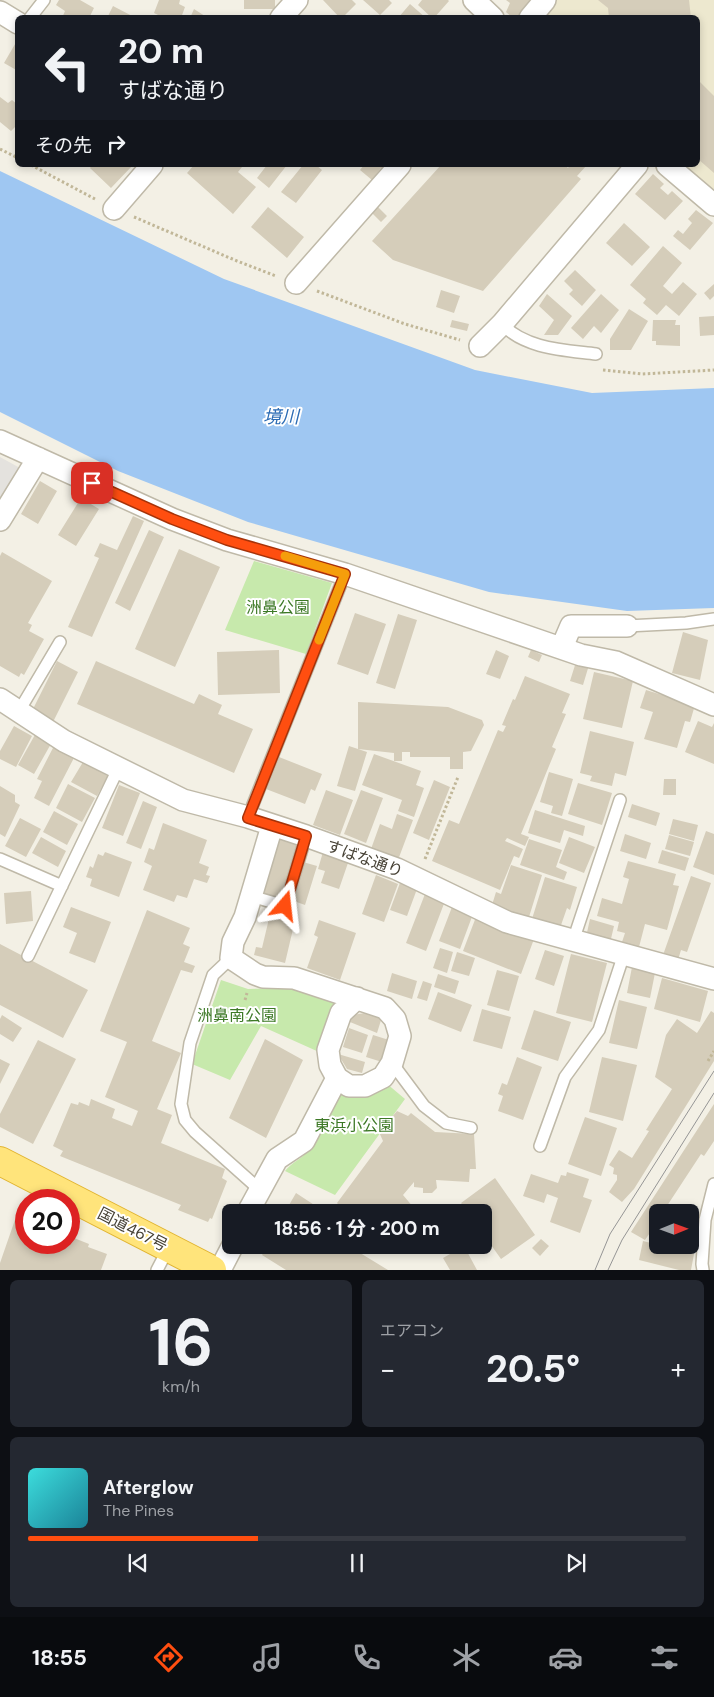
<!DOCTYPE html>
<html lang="ja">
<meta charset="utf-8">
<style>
:root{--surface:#171b24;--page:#242831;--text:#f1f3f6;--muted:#9ea1a6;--line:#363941;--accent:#ff4e10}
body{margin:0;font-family:"DM Sans","Noto Sans JP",sans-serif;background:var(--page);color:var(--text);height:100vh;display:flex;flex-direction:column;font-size:19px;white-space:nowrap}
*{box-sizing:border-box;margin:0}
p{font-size:16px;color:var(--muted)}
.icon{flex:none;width:28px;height:28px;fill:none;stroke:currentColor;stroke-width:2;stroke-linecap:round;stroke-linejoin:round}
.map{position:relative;height:1270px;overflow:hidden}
.sheet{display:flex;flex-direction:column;gap:10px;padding:10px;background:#0d0f14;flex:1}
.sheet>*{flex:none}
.top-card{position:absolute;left:15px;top:15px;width:685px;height:152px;border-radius:8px;box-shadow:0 2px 8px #0003;background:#171b24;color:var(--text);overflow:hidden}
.needle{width:32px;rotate:89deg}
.tools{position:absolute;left:649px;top:1204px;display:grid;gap:10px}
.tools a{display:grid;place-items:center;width:50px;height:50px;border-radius:8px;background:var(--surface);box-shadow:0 2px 8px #0003;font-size:25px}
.speed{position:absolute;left:15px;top:1189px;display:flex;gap:10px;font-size:25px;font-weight:700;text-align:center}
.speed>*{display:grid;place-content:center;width:65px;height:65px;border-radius:50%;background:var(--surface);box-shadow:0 2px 8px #0003;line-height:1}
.speed .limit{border:8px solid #d22;background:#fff;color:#111}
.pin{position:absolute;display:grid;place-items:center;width:42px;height:42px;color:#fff;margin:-21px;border-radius:10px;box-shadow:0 2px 8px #0006}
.me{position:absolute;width:55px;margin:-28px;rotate:17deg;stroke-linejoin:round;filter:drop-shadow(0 0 4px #0008)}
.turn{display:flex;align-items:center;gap:18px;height:105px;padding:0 20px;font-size:22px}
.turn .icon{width:65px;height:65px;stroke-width:2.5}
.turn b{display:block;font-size:35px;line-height:42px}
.then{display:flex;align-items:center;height:48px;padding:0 20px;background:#0003;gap:10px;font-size:19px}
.big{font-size:38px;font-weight:700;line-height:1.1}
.sheet .card{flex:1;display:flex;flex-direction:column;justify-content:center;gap:8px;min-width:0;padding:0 18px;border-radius:8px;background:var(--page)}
.sheet .dial{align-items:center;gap:0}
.dial b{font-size:65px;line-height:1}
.song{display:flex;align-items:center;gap:15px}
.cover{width:60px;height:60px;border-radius:8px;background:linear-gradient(135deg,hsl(180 70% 55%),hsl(190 70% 35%))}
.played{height:5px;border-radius:2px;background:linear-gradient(90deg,var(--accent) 35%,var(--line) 35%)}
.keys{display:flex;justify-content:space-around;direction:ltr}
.heat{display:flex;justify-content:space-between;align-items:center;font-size:28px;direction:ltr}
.sheet .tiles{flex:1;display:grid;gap:10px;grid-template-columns:1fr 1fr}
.card:last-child{grid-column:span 2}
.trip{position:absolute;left:222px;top:1204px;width:270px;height:50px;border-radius:8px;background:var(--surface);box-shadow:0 2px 8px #0003;font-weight:700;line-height:50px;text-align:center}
.tabs{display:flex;height:80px;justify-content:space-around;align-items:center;background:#090b0e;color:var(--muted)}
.tabs .icon{width:35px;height:35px}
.tabs .current{color:var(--accent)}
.tabs b{font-size:22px;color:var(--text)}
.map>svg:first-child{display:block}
.education{fill:#ede8cf}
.green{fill:#c7e9ac}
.parking{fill:#e4e2de}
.water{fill:#9fc7f2}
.building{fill:#d5cdba}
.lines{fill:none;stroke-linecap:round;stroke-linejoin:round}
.service-casing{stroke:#bfb9a8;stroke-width:14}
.minor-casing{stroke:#bfb9a8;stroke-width:24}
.trunk-casing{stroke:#e1b431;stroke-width:30}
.path{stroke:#c1b798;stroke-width:3;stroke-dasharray:2.5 2.5;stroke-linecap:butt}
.service{stroke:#fff;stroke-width:11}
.minor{stroke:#fff;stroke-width:21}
.trunk{stroke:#ffe47b;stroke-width:28}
.tram{stroke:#959595;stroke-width:1}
.route-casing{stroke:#a6330a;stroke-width:12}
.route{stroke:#ff4e10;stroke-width:9}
.slow{stroke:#f59e0b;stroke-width:9}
.labels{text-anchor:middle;stroke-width:4;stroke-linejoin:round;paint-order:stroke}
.park-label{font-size:16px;fill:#3d7926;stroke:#fff}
.street-label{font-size:16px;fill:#464135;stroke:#fff}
.water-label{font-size:18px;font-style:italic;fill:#2b6bb4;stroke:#fff}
</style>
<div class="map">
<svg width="714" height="1270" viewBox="0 0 714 1270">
<rect width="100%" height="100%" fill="#f3f0e5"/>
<path class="education" d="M556,0H714V197L676,165H698V18H541Z"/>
<path class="green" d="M254,561L332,583L306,654L225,630Z
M221,980L248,989L288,988L337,1002L319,1052L261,1026L230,1080L192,1064Z
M386,1083L405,1099L335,1195L285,1171C292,1162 302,1159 309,1150C322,1133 331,1112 342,1092Z"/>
<path class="parking" d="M0,457L20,468L0,504Z"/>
<path class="water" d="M0,171L224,279L475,370L592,393L714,388V608L627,611L489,592L248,522L118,471L0,412Z"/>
<path class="building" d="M59,0H80L94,8L89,18H62L65,11L56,5Z
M159,0H180L179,4L185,7L181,18H164L154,13Z
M244,0H275V9H244Z
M323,0H352L356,4L342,18H340Z
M363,0H389L392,3L380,15Z
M422,0H448L449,1L434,18H432L418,5Z
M506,0H534L523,15H520L516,18H513L506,12L510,3Z
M598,0H689L691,18H609L608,8Z
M410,4L426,18H398Z
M113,6L136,18H107Z
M194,9L208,18H190Z
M18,39V71L4,63Z
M698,80L714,96V173L698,159Z
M0,97L8,103L12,100L18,105V124L11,131L0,122Z
M92,165H133L111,188L90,168Z
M194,165H239L242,167L238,172L256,187L233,214L187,173Z
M267,165H287L269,188L257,178Z
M303,165H316L322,170L296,203L281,192Z
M364,165H388L384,170L381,168L372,180L360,170Z
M441,165H565L568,168L570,165H587L577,176L581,179L483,291L393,260L372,241Z
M653,174L664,184L660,188L668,195L672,191L683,201L665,220L635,194Z
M377,206L387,216L381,222L371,212Z
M268,207L304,237L287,258L251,227Z
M696,210L713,223L690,250L673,236L678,230L683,234L692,223L688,219Z
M624,223L650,247L632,266L606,243Z
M663,246L682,263L663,286L672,294L683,282L697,294L679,316L666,305L657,315L643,303L646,299L630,285Z
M575,270L596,290L582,306L569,294L573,290L564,281Z
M714,284V296L710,300L704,293Z
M441,290L460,296L454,313L436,307Z
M547,294L572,316L558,335H544L554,320L539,306Z
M601,294L619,310L601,333L594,326L583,339L571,328Z
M629,309L648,321L631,350H610V339Z
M714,316V335L700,336L699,317Z
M452,320L469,324L467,331L450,327Z
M653,320H676L675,325H680V346L656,345V341H652Z
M40,481L57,491L38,524L21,514Z
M81,498L99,509L76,546L58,535Z
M133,516L144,521L92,637L68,627L99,558L94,556L100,543L117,550Z
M149,530L164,537L130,611L115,603Z
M179,549L220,567L175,667L135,649Z
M2,552L52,581L28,623L32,625L29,631L44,639L24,675L21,673L19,677L0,666V556Z
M355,613L386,624L368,675L337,664Z
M398,614L417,620L395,689L376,683Z
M683,632L708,640L700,680L672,673Z
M279,650L280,693L218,695L217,652Z
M496,650L509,656L500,679L486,674Z
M531,650L542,655L539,662L528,657Z
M57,661L78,672L53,722L32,711Z
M96,661L194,704L199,694L222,705L218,714L253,729L234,773L77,704Z
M576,662L589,665L583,685L570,681Z
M594,672L633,681L622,728L583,719Z
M525,676L570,694L562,713L566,714L552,747L556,749L521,834L529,837L525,846L507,838L505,841L523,849L519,858L514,856L500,890L432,861L449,820L459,824L498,730L503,732L506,726L502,725L513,699L515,700Z
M646,690L695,705L690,722L685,721L677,748L644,739L653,712L640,708Z
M358,702L448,707L482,720L484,725L471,751L463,752V769H450V757H410V752H402V761H394V753L358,749Z
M698,721L712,727L714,723V764L685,752Z
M14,726L32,736L16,767L0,759V751Z
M590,731L634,742L626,776L615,773L612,786L590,781L592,776L580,773Z
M36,733L52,742L34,774L18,765Z
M55,744L76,754L49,806L34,798L42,781L37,779Z
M349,746L367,752L355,791L337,786Z
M374,754L421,771L416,785L424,788L414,817L398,811L402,800L362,785Z
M279,757L322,774L315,791L311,789L305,804L266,789Z
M83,762L108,776L97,796L71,782Z
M549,772L573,779L562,816L551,813L553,806L540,802Z
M664,779H676V795H663Z
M434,780L450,787L429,840L413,833Z
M578,783L612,793L602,825L568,814Z
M68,784L95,798L82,822L56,808Z
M119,785L140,793L123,836L102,828Z
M0,786L15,795V802L20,805L5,837L0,834Z
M326,790L353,800L340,835L313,825Z
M361,790L383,798L366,843L344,834Z
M143,801L157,807L141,849L126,843Z
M632,804L660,813L656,826L628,817Z
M535,810L585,826L583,836L564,830L560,843L528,833Z
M54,811L78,824L67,845L43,832Z
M397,814L413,820L398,860L371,849L380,824L392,829Z
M20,818L41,829L26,857L5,846Z
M673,819L698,825L694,841L669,834Z
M163,823L207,840L199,863L209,867L206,875L210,876L207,883L194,879L187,898L177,895L174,902L143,890L152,866L144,862L149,848L154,850Z
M706,831L714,834V875L693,867Z
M625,834L651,843L646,859L620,851Z
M274,835L301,843L283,903L256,895Z
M669,835L694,842L690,856L665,849Z
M41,837L66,851L58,867L32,853Z
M569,837L595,847L584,873L559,863Z
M529,839L562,850L556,867L567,872L564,880L520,865Z
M662,850L689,858L685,871L658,863Z
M105,852L132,862L119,897L90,886L92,879L86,877L90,866L93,868L98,854L103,856Z
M323,852L349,860L339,889L321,883L325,871L318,869Z
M628,861L676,874L673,885L679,886L667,930L645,924L639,947L622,942L625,933L617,931L619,922L597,916L602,898L622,904L629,879L623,877Z
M303,862L317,866L305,905L291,900Z
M511,865L542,875L529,917L492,905L496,892L501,894Z
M376,875L398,884L384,922L362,914Z
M691,876L711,883L687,952L681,950L678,960L663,955Z
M545,877L577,887L570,910L567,908L560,928L532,919Z
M400,883L417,889L407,916L390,910Z
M31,891L33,921L6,924L4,893Z
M425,894L445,901L426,951L406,943Z
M272,906L297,912L285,963L254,955L256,947L262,948Z
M71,907L111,922L95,963L69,953L77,933L63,927Z
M452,907L473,914L460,949L439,941Z
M147,910L190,928L183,944L190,947L184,962L195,966L192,973L181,970L152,1041L181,1053L157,1109L172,1115L161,1143L225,1169L222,1178L227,1181L212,1219L210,1218L208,1222L178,1210L181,1205L60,1156L63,1151L53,1146L71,1103L78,1105L79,1102L89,1106L91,1099L115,1109L112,1118L132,1126L138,1111L105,1097L127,1042L100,1031Z
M476,917L534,939L521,974L463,951Z
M590,919L614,926L610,943L586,937Z
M319,920L356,933L340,980L307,968L318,937L314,935Z
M0,944L88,990L63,1038L0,1005Z
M440,948L453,952L447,973L433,968Z
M545,950L564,956L554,986L535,979Z
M457,952L475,958L469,976L451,971Z
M571,954L607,963L592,1022L556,1013Z
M632,967L655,973L650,998L627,993Z
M497,970L519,976L509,1011L487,1005Z
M392,973L417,981L412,999L387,991Z
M438,974L459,981L455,994L434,987Z
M662,978L708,991L700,1022L654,1009Z
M423,981L432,984L427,1001L417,998Z
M438,992L472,1005L461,1032L428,1019Z
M619,1000L647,1007L637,1049L609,1043Z
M482,1009L511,1017L502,1049L473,1041Z
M534,1010L571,1022L558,1061L521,1049Z
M711,1011L714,1013V1061L634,1189L622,1202L609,1192L617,1180V1175L613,1174L614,1168L609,1165L619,1150L632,1158L649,1131L646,1130L672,1089L655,1077L666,1035L677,1019L697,1033Z
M372,1012L382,1017L377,1033L350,1022L352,1015Z
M2,1015L22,1028L13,1042L0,1034V1019Z
M349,1028L368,1035L362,1053L343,1047Z
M373,1035L389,1040L382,1062L366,1057Z
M265,1039L303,1060L266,1138L229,1118Z
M38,1040L76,1059L33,1144L0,1127V1114Z
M338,1054L365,1062L362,1073L347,1069Z
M517,1057L542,1067L523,1120L498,1111L503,1096L498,1094L502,1083L507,1085Z
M602,1057L637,1065L623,1121L589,1112Z
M0,1059L10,1064L0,1084Z
M714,1104V1141L704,1156L701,1154L663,1212H658V1221L645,1240L631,1232Z
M397,1111L408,1116L411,1113L435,1132L474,1134L476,1169H470L469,1182L436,1180L437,1188L432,1193H423V1188L414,1187V1182L403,1195L414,1208L410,1212H405L395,1206L390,1212H345L337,1203L383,1141L379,1132Z
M585,1117L617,1128L601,1176L568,1164Z
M567,1172L589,1179L583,1197L592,1200L580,1233L550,1222L558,1198L547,1194L544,1203L523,1196L531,1174L558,1183L561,1175L566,1176Z
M495,1178L535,1235L501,1259L484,1235V1212H468L461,1203Z
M296,1193L325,1212H285Z
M17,1214L26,1217V1242H69V1236L89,1244L88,1247L107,1254L101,1270H0V1263Z
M541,1239L549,1246L540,1256L532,1248Z
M643,1241L694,1254L691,1270H679L639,1260Z
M268,1245H347L388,1270H286L262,1255Z
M464,1246L477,1270H450L443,1258Z"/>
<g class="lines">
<defs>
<path id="service" d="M30,18L44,0
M502,324C525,349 565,350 596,354
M627,626L686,623L714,619
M19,711L60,642
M248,817L345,574
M0,859L62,886
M251,896L285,906L306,836
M573,941L620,800
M28,956L119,767
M231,958L213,975L190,1043L181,1104L185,1120L195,1132L260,1190
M392,1063L424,1106L446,1123L471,1128
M540,1146L565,1077L599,1030L624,954
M157,1270L169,1247
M703,1270L702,1264L705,1220L714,1184"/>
<path id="minor" d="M474,0L493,18
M0,12L18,23
M281,18L297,0
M530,18L545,0
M667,165L714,205
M114,209L152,165
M296,283L400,165
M480,346L502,324L637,165
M0,441L172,519L227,540L345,574L581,655L616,662L714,705
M0,520L38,458
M562,647L571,626H627
M0,699L64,741L183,800L248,817L306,836L397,869L507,922L714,979
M272,826L245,917L233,942L231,958L255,974L263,977L294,978L385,1008L395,1019L400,1036L392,1063L383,1077L365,1086H349L337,1078L330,1065L328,1050L341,1013L357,998
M248,1212L277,1159L304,1141L337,1078
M220,1270L233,1245"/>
<path id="trunk" d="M0,1161L212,1270"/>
</defs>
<use href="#service" class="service-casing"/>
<use href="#minor" class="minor-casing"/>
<use href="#trunk" class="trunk-casing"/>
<path class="path" d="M0,149L18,158
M31,165L95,199
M134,217L237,261L276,276
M317,291L405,324L460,340
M603,370L642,374L714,370
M425,859L458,777
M245,1000L247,993
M708,1061L714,1051"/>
<use href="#service" class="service"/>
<use href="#minor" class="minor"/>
<use href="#trunk" class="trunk"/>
<path class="tram" d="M595,1270L610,1234L714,1071
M608,1270L622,1240L714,1093"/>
</g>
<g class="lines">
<defs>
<path id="route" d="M92,483L172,519L227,540L345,574L248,818L306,836L285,906"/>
</defs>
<use href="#route" class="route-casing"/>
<use href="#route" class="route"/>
<path class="slow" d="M285,556L345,574L319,640"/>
</g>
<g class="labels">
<g class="park-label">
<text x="278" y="613">洲鼻公園</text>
<text x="237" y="1021">洲鼻南公園</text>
<text x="354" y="1131">東浜小公園</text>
</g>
<g class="street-label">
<text transform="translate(365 858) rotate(20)" y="6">すばな通り</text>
<text transform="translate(133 1229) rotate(27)" y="6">国道467号</text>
</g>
<g class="water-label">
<text x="281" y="423">境川</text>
</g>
</g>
</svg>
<div class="tools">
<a><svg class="needle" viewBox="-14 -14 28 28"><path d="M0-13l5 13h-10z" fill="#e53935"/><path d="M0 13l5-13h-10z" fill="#9ea1a6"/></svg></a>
</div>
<div class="speed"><div class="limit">20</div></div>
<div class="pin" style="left:92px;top:483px;background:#d93025"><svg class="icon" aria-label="arrive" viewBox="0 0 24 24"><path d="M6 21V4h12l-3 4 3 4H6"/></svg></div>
<svg class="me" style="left:285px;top:906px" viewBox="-20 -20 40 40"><path d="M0-17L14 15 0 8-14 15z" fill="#ff4e10" stroke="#fff" stroke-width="4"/></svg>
<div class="trip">18:56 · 1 分 · 200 m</div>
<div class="top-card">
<div class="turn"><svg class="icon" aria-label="left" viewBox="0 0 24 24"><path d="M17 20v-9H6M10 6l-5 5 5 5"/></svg><div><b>20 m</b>すばな通り</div></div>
<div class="then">その先<svg class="icon" aria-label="right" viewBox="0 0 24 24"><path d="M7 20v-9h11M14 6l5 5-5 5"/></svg></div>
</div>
</div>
<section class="sheet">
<div class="tiles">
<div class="card dial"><b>16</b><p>km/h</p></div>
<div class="card"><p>エアコン</p>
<div class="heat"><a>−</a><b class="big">20.5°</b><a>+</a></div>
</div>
<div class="card">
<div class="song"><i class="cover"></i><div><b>Afterglow</b><p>The Pines</p></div></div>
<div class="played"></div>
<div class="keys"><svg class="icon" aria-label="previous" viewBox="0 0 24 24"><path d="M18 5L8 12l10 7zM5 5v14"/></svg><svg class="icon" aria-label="pause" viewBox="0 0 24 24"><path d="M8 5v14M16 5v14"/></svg><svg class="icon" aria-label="next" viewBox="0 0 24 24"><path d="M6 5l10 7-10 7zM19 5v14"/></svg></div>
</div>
</div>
</section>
<nav class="tabs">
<b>18:55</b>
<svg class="icon current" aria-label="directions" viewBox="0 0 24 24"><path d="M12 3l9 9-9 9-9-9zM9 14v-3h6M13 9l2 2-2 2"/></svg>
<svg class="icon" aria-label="music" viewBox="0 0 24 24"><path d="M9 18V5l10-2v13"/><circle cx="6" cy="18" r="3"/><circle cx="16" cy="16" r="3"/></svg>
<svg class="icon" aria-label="phone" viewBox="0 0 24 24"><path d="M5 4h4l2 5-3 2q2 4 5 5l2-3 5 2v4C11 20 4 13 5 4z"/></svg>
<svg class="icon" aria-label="climate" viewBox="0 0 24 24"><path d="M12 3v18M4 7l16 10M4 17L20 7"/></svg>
<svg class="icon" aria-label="car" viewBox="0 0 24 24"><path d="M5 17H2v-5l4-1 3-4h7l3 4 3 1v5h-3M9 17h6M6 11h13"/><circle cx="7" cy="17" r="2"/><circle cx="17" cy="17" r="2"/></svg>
<svg class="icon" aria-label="filters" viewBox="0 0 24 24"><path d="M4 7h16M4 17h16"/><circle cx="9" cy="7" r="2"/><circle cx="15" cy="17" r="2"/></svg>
</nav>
